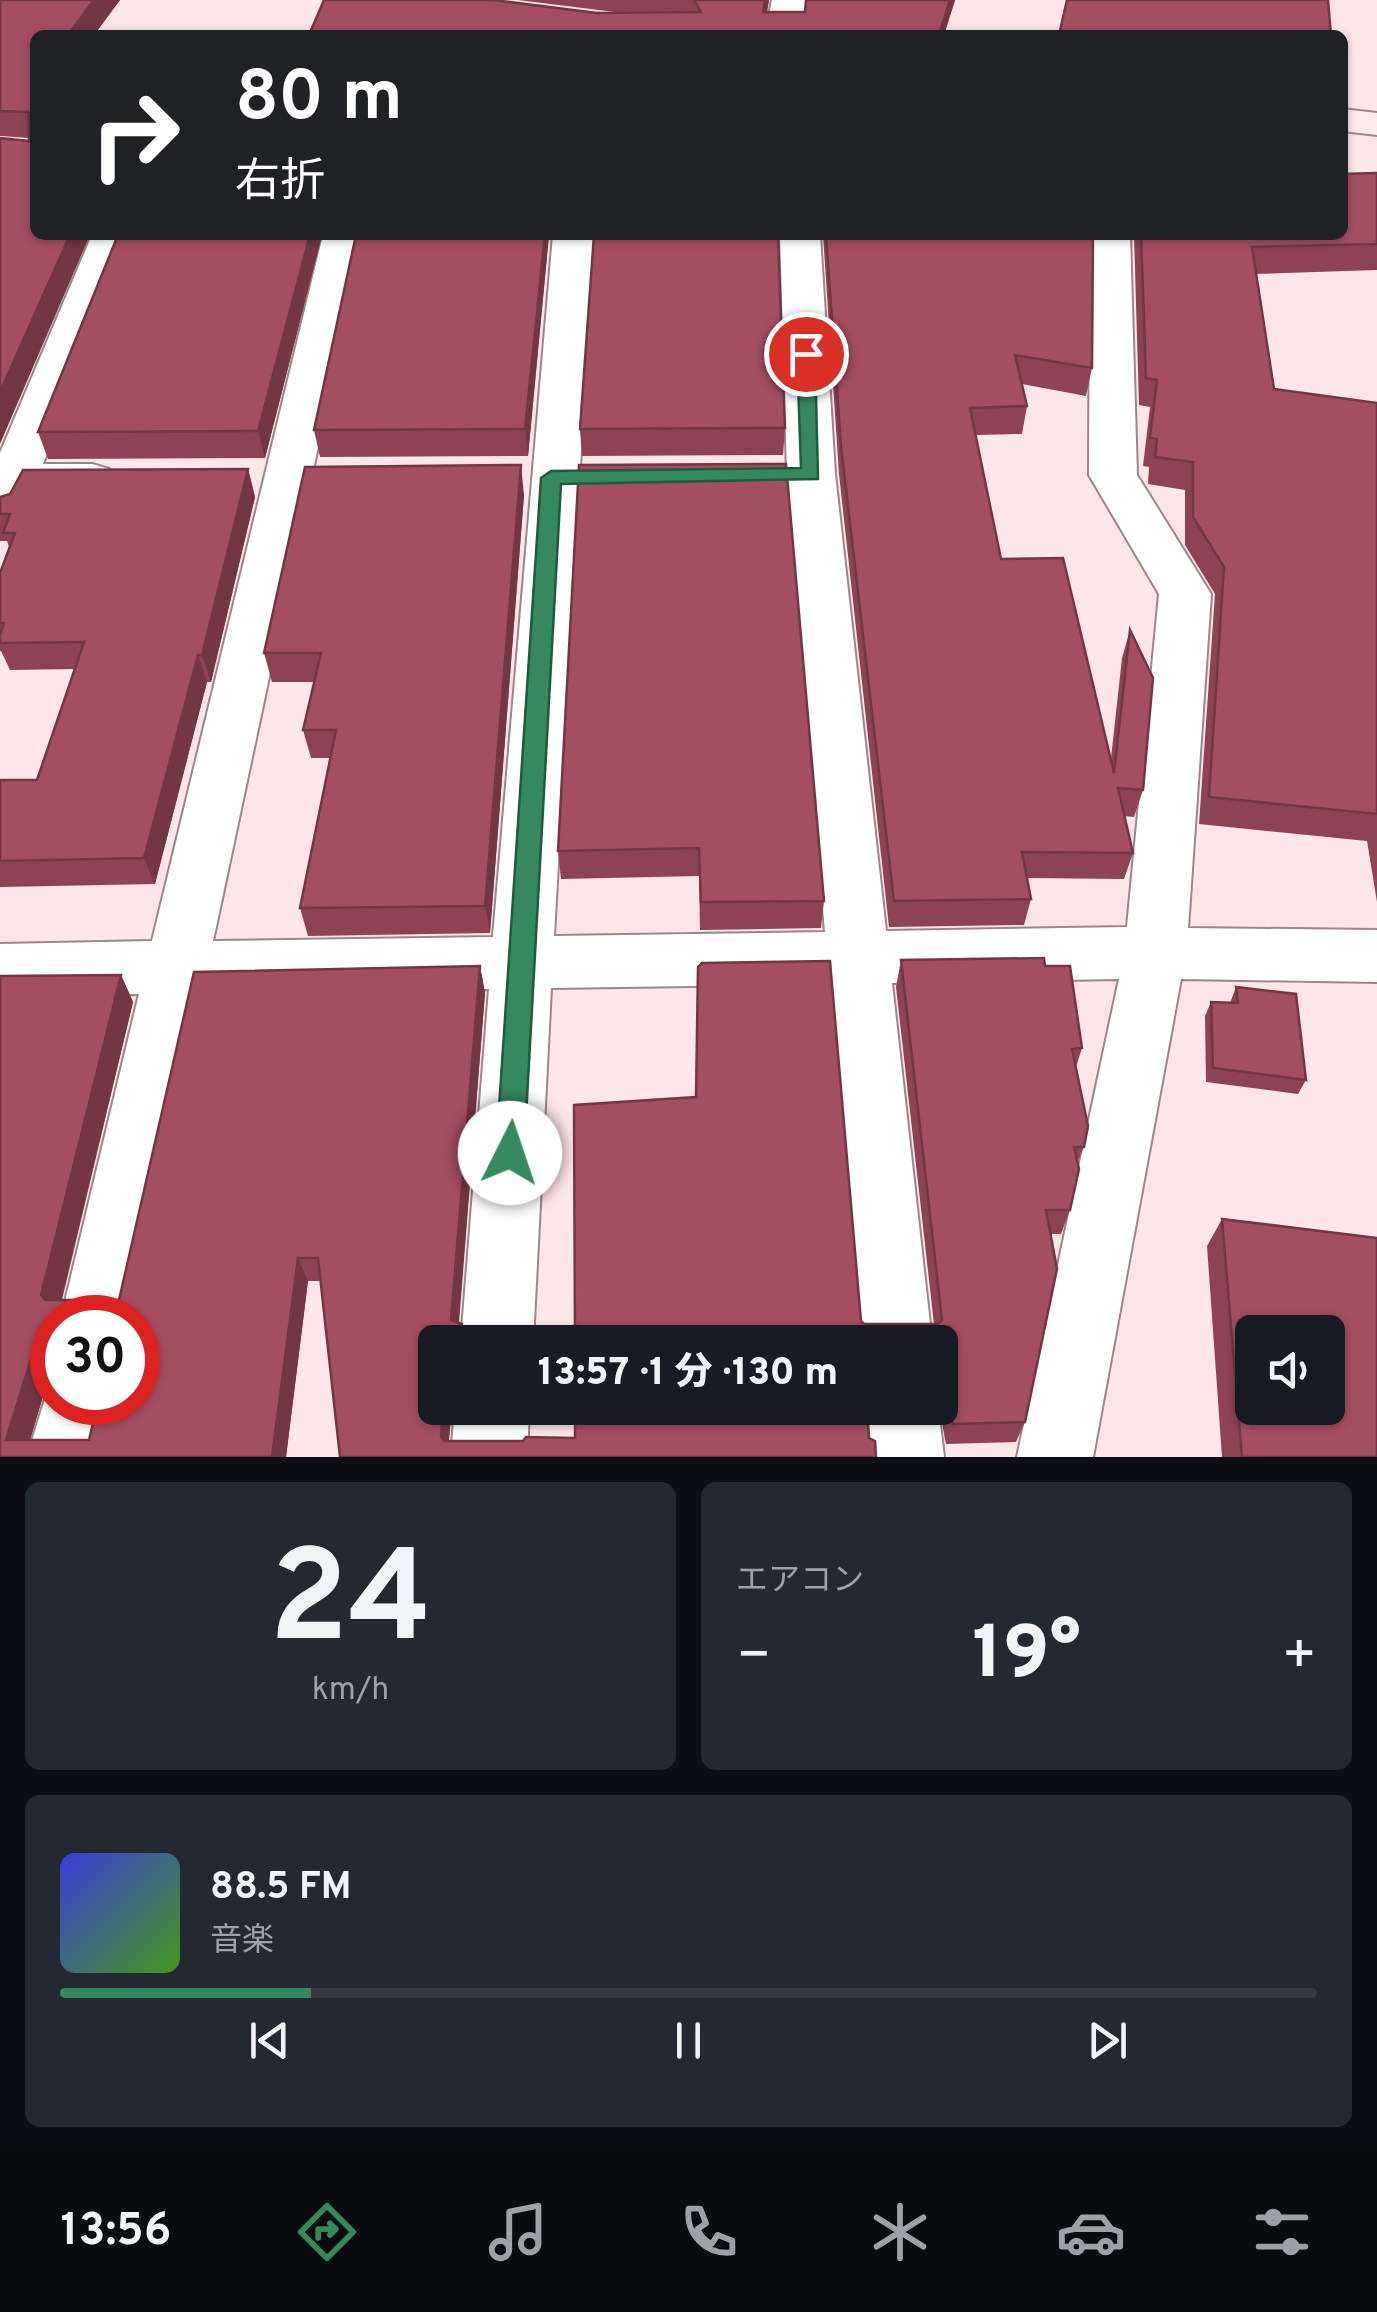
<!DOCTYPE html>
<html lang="ja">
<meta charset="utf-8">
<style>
:root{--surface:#171b24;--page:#242831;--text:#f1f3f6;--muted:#9ea1a6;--line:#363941;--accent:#348a5e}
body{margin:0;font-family:Overpass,"Noto Sans JP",sans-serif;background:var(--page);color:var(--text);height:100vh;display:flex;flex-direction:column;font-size:38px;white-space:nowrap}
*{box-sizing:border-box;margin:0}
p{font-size:32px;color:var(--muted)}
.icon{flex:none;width:55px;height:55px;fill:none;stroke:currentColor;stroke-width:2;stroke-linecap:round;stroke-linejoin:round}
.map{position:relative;height:1457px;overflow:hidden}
.details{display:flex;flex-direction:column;gap:25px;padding:25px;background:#0d0f14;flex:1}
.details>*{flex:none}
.banner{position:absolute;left:30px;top:30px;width:1318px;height:210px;border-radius:15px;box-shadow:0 2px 8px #0004;background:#202124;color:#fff;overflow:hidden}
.buttons{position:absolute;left:1235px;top:1315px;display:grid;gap:20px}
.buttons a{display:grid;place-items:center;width:110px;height:110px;border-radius:15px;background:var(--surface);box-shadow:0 2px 8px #0004;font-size:50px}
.speed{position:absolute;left:30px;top:1295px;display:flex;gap:20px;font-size:50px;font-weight:700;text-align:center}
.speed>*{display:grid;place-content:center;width:130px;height:130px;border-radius:50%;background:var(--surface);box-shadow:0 2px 8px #0004;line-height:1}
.speed .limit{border:15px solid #d22;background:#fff;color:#111}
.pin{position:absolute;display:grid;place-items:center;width:85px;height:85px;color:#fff;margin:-42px;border:5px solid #fff;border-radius:50%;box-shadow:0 2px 10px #0007}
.me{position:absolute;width:110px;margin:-55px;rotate:4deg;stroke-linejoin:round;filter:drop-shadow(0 0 8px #0008)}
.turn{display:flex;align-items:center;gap:35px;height:210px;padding:0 40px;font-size:45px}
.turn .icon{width:130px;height:130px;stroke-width:2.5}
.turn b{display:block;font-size:70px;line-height:85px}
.big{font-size:75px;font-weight:800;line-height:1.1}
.details .card{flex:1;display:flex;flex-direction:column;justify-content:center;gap:15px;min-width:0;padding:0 35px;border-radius:15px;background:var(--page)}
.details .dial{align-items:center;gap:0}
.dial b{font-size:130px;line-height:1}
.song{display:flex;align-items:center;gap:30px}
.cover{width:120px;height:120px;border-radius:15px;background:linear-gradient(135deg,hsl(240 70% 55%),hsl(100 70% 35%))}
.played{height:10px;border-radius:5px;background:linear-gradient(90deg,var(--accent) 20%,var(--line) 20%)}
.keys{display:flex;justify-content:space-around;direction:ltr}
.heat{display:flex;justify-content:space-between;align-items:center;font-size:55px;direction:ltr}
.details .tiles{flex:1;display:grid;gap:25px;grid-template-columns:1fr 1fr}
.card:last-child{grid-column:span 2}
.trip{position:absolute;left:418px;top:1325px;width:540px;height:100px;border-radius:15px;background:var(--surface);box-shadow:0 2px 8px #0004;font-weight:800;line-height:100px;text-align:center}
.tab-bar{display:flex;height:160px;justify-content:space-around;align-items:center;background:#090b0e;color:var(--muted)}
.tab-bar .icon{width:70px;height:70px}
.tab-bar .selected{color:var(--accent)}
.tab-bar b{font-size:45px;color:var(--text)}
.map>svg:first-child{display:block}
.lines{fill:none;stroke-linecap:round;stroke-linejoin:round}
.minor-casing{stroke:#9d8589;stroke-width:4}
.secondary-casing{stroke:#9d8589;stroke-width:4}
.minor{fill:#fff;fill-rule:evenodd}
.secondary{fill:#ffebee;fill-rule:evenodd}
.wall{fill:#8d4353;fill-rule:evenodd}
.shaded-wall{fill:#733744}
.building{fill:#a44e61;stroke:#733744;stroke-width:2.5;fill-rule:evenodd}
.route{fill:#348a5e;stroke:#225a3d;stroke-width:2.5}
</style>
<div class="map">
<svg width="1377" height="1457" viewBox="0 0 1377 1457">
<rect width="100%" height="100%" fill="#fce6ea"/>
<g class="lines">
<defs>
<path id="minor" d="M772,0H806L801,35H765Z
M92,235H132L43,464H92L109,469L116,480L109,491L92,496L31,495L18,520L0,525V453Z
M323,235H363L213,941L493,937L553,235H593L554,936L825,932L787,474L780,235H820L835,474L886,931L1127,927L1159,594L1089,475L1090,235H1130L1137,475L1211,594L1188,928L1377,930V982L1181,979L1093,1457H1017L1119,979L892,983L932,1342H860L830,984L551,988L533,1342H461L489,989L202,993L133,1318H61L139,994L0,996V944L152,941Z
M52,1376V1402H115L103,1457H27Z
M455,1408H529L527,1457H451Z
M864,1408H938L944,1457H868Z"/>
<path id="secondary" d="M1342,109L1377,113V135L1342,131Z"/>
</defs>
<use href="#minor" class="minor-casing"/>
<use href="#secondary" class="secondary-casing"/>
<use href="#minor" class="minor"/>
<use href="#secondary" class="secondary"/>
</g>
<path class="wall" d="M0,0H120L94,35H35L29,141V138L0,136Z
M518,0H769L767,12H805L807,0H955L944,35H309L597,13H623Z
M1377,173V270L1256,274L1274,389L1377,403V902L1367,841L1199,824L1215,594L1185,545V490L1148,484L1149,467L1143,466L1150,407L1139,405L1134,235H1342Z
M118,235H322L265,458L48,459L38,432Z
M356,235H549L528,456L320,457L314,430Z
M823,235H1093L1092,368L1086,396L1022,384L1027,406L1022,434L976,435L1001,559L1111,758L1122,658L1130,630L1143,790L1134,817L1124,816L1133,853L1124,879L1027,878L1031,899L1024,925L889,927L839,474Z
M785,428L783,455L582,456L580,429Z
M579,465L824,901L821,928L700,930L699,876L561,879L558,851Z
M248,469L255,497L211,682H207L155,884L0,887V780H37L75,669L10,670L1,651H0V573L9,547L7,541H0V497Z
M524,495L490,933L308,936L300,908L330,758H311L303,730L314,682H272L264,653Z
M901,960L1045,966L1082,1048L1076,1067L1084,1147L1077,1163L1070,1210L1061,1234H1050L1025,1422L1016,1442L946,1444L939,1408H940V1342H575L861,1321L864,1324H934L896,987Z
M480,966L485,993L459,1323L435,1408H452L449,1441H523L575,1438H869L340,1457L321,1281H308L286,1457H0L121,975L133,1002L62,1300H119ZM52,1318L138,1402L89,1440H30L46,1386L52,1394Z
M1236,987L1306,1080L1298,1094L1206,1082L1205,1016L1211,1002L1230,1003Z
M1222,1219L1377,1457H1222L1207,1246Z"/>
<path class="shaded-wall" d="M94,0H120L94,35H68Z
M765,0H769L763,35V12Z
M950,0H955L944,35H939Z
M70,235H90L0,444V392Z
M310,235H322L265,458L258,431Z
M545,235H549L528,456L525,429Z
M521,465L524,495L490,933L485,906Z
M248,469L255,497L211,682L202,655Z
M198,655L207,682L155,884L144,858Z
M480,966L485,993L457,1342L451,1320Z
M121,975L133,1002L57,1317L41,1295Z
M298,1258L308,1281L286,1457H272Z
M462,1324L467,1342H460Z
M33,1352L50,1373L39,1378L46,1386L25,1457L6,1440Z
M443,1408H452L447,1457L441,1437Z"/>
<path class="building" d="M0,0H94L68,35H35V235H70L0,392V138L29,141V112L0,111Z
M324,0H493L597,13L701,12L694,0H765L763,12H805L806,0H950L939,35H309Z
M1067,0H1328L1331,35H1059Z
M1377,173V244L1252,247L1274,389L1377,403V814L1209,797L1224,567L1193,517V462L1155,457L1157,439L1150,438L1157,380L1146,378L1141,235H1342V174Z
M118,235H310L258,431L38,432Z
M356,235H545L525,429L314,430Z
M594,235H778L785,428L580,429Z
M826,235H1093L1092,368L1015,355L1027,406L970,408L1001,559L1063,558L1114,773L1130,630L1153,678L1143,790L1118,788L1133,853L1022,852L1031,899L894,901L841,446Z
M786,464L824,901L701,902L699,848L558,851L579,465Z
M521,465L485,906L300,908L336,730H303L321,653H264L305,467Z
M248,469L202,655H198L144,858L0,861V780H37L84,642L0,643V635L4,623H0V573L15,533H3L10,514H0V497L10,494L23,470Z
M1044,958L1045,966H1070L1082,1048L1072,1049L1088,1126L1084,1147H1074L1079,1169L1070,1210H1046L1057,1269L1025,1422L953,1424L945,1384H940V1342H575L574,1105L696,1097L698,967L702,963L830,961L861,1321L864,1324H938L942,1320L901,960Z
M480,966L451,1320L462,1324L460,1342H435V1408H443L441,1437L444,1441H523L526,1437L575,1438V1408H867L869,1438L875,1441L876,1457H340L318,1258H298L272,1457H0V976L121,975L41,1295L45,1300H119L194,972ZM52,1318H138V1402H98L89,1440H6L33,1352L39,1355V1378H52Z
M1236,987L1296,994L1306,1080L1213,1068L1211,1002L1238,1003Z
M1222,1219L1377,1238V1457H1242ZM1252,1332H1328V1408H1252Z"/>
<path class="route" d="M806,349L815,354L818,479L561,484L524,1153L520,1162L510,1166L500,1162L496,1153L541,478L551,471L801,468L797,354Z"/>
</svg>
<div class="buttons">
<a><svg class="icon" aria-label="sound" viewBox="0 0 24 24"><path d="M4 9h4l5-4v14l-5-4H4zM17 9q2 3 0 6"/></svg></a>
</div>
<div class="speed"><div class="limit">30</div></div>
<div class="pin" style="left:806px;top:354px;background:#d93025"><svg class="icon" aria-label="arrive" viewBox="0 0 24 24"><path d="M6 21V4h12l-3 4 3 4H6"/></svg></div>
<svg class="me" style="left:510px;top:1153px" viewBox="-20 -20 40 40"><circle r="19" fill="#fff"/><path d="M0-13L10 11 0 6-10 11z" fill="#348a5e"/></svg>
<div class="trip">13:57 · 1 分 · 130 m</div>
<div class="banner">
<div class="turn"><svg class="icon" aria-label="right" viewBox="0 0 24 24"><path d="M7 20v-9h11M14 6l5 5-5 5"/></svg><div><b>80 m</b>右折</div></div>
</div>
</div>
<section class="details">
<div class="tiles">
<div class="card dial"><b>24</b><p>km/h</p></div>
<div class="card"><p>エアコン</p>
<div class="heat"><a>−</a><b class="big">19°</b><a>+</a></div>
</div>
<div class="card">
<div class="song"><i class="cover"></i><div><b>88.5 FM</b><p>音楽</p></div></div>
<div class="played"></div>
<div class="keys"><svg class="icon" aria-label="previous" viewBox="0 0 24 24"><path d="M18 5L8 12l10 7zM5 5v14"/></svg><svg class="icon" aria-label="pause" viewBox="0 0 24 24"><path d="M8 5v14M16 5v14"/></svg><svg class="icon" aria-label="next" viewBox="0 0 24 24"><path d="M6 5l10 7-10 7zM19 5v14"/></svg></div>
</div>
</div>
</section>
<nav class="tab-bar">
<b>13:56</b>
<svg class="icon selected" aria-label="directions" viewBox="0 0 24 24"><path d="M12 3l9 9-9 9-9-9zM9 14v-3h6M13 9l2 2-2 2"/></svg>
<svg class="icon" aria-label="music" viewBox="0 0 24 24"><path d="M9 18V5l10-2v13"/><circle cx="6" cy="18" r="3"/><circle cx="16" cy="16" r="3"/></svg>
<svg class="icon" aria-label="phone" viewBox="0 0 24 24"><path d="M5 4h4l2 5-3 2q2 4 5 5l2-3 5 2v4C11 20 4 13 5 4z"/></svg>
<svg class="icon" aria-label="climate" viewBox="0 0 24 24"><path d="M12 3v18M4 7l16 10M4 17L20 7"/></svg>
<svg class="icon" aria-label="car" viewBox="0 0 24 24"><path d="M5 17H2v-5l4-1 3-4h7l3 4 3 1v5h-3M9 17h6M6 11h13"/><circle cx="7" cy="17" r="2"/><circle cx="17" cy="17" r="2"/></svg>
<svg class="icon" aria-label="filters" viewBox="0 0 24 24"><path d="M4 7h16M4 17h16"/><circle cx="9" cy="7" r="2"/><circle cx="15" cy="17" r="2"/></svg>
</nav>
